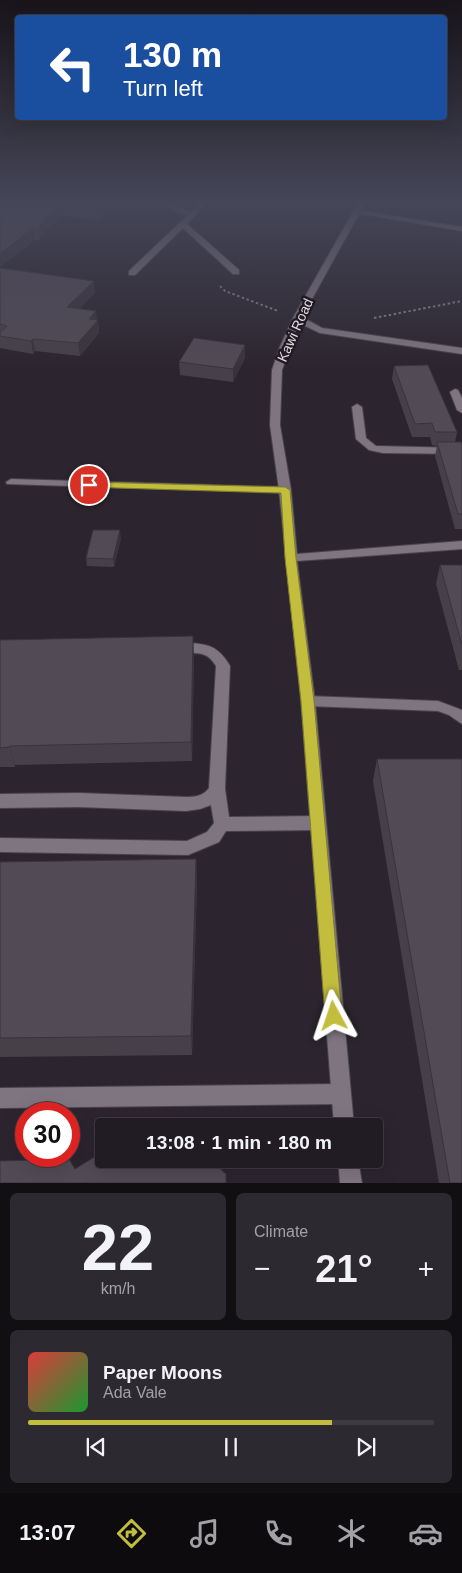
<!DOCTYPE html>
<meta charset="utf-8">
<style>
:root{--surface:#211c23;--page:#2d2930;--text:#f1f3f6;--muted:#a2a1a6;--line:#3e3a41;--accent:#c3bd3e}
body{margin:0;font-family:Helvetica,sans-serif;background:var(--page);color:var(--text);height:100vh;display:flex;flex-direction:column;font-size:19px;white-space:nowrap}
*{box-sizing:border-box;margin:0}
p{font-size:16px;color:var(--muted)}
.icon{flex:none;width:28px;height:28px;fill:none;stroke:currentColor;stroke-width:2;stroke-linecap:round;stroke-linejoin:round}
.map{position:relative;height:1183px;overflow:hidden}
.panel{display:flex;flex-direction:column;gap:10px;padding:10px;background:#120f13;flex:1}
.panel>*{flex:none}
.banner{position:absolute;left:15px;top:15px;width:432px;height:105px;border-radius:5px;box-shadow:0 5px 20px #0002,0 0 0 1px var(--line);background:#1a4fa0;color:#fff;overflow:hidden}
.speed{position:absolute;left:15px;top:1102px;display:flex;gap:10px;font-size:25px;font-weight:700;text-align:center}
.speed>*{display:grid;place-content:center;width:65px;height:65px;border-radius:50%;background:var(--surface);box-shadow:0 5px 20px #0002,0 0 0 1px var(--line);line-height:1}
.speed .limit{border:8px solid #d22;background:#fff;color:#111}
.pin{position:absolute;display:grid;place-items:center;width:42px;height:42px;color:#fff;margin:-21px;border:2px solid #fff;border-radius:50%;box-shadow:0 1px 5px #0007}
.me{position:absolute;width:55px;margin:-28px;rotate:355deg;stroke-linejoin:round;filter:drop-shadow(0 0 4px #0008)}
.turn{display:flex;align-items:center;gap:18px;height:105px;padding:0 25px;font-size:22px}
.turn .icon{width:65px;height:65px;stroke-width:2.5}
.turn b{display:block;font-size:35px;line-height:42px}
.big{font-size:38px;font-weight:700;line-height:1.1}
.panel .card{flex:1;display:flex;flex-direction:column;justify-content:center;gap:8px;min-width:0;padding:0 18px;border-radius:8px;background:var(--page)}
.panel .dial{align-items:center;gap:0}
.dial b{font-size:65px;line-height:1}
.song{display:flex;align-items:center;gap:15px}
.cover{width:60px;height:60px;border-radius:8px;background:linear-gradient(135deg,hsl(0 70% 55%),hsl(130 70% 35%))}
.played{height:5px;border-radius:2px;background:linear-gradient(90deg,var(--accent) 75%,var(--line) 75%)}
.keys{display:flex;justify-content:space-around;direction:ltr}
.heat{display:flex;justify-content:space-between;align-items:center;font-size:28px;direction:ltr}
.panel .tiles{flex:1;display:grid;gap:10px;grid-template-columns:1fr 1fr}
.card:last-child{grid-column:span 2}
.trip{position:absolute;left:95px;top:1118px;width:288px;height:50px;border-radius:5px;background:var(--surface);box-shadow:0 5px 20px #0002,0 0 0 1px var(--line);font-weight:700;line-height:50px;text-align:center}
.menu{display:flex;height:80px;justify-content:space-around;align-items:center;background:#0d0b0e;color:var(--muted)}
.menu .icon{width:35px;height:35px}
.menu .active{color:var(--accent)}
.menu b{font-size:22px;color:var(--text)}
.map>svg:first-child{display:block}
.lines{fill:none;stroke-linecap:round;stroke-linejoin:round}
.service-casing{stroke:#49444c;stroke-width:2}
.minor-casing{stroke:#49444c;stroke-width:2}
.path{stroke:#857f87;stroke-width:2;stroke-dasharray:2.5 2.5;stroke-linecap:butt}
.service{fill:#7e7581;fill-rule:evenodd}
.minor{fill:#7e7581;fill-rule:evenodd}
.wall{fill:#474049}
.shaded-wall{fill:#39343c}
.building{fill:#524a55;stroke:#39343c}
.route{fill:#c3bd3e;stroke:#7f7b28}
.labels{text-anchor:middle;stroke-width:5;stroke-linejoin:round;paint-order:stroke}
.street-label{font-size:14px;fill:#e1dce2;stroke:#221b25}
</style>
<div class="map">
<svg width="462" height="1183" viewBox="0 0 462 1183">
<rect width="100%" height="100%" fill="#2c252f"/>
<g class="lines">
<defs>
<path id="service" d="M165,203C175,203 181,209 191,212L200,203H207L187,224L239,270V274H233L183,228L135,275H129V271L188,215L177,212Z
M357,210L462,227V231L355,213L353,212Z
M11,479L285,487L291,490L285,493L7,484L6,482Z
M178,643C203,643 217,643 230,666L225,789L229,817L318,816L324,818L326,823L324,828L318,830L226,831L219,842L188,855L0,852V838L187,841L207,832L214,823L211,805L200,809L186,811L79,807L0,808V794L79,793L186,797C196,797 203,796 209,788L216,666C204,646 191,657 173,651L171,648L173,645Z
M308,696L438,701L462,710V724L449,715L438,711L308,706L303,705L301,701L303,697Z
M340,1084L347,1087L350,1094L347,1101L340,1104L0,1108V1088Z"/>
<path id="minor" d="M358,203H365L302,317L322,328L462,348V354L320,333L299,323L282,370L280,425L291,490L297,554L462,541V549L297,561L315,701L354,1126H334L301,701L279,490L270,425L272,370L279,349L293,318Z
M455,389L458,390L462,398V413L457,410L450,392Z
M357,404L362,407L366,438L376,446L462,448V454L383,453L369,450L356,439L352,407Z
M338,1159H358L362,1183H340Z"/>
</defs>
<use href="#service" class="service-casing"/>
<use href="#minor" class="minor-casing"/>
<path class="path" d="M220,286L225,291L278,311
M374,318L462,301"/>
<use href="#service" class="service"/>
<use href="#minor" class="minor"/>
</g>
<path class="wall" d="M0,203H117L100,220L63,216L48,228L39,240H35Z
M0,268L95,293L79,309L98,320L99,333L80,356L35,351L33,354L0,348Z
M245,358L233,382L180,375L179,362Z
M394,366L457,432L455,442L462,445V529H455L435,456L437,446L432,445L430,437H412L392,379Z
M121,538L114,567L87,566L86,558Z
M440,565H462V670H459L436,584Z
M0,640L194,656L192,761L15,765V767H0Z
M377,759L462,1183H439L373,781Z
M196,859L197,880L192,1055L0,1057V862Z"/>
<path class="shaded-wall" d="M105,203H117L100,220L99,209Z
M61,205L63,216L48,228L39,240L38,229L46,217Z
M33,228L35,240L0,267V254Z
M94,281L95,293L69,320L67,307Z
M96,311L97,322L98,320L99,333L80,356L78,343L89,319Z
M33,339L35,351L33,354L31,341Z
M245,345V358L233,382V369Z
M120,530L121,538L114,567L113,559Z
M193,636L194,656L192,761L191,742Z
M10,746L15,765V767L10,747Z
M196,859L197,880L192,1055L191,1036Z"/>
<path class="building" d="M0,203H105L99,209L61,205L46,217L38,229L33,228L0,254Z
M0,268L94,281L67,307L96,311L89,319L98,320L78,343L33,339L31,341L0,336V333L7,326L0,324Z
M194,338L245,345L233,369L179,362Z
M428,365L457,432H435L432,423L415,424L394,366Z
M437,442H461L462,445V514H458Z
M93,530H120L113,559L86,558Z
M440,565H462V645Z
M193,636L191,742L10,746V747L0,748V640Z
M377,759H462V1183H450Z
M196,859L191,1036L0,1038V862Z
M104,1151V1159H209L226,1174V1183H0V1161L69,1159L75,1169Z"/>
<linearGradient id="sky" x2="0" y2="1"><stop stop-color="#18141a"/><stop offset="0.55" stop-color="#454658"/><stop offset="1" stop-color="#454658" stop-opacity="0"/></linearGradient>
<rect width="462" height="369" fill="url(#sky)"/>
<path class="route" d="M89,482L285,487L290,490L296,558L314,701L342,1016L340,1022L334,1025L328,1022L325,1016L301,701L285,558L281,493L86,487V483Z"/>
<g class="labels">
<g class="street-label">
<text transform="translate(295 330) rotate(-66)" y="5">Kawi Road</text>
</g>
</g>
</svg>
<div class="speed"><div class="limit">30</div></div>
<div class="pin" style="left:89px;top:485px;background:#d93025"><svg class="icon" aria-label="arrive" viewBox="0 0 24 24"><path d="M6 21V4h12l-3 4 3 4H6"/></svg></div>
<svg class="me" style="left:334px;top:1016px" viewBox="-20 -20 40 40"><path d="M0-17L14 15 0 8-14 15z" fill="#c3bd3e" stroke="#fff" stroke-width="4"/></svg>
<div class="trip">13:08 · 1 min · 180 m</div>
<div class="banner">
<div class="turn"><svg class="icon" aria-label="left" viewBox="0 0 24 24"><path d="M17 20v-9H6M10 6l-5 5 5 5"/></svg><div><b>130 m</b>Turn left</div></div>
</div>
</div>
<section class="panel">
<div class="tiles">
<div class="card dial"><b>22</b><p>km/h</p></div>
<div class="card"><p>Climate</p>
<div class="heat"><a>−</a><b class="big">21°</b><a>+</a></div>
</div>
<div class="card">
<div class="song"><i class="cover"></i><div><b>Paper Moons</b><p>Ada Vale</p></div></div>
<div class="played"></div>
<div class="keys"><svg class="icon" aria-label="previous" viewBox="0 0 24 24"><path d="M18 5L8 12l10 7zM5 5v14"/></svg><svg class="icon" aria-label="pause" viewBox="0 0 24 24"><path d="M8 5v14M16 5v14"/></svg><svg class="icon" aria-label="next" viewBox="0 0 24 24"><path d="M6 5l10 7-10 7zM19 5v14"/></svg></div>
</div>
</div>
</section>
<nav class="menu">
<b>13:07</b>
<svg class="icon active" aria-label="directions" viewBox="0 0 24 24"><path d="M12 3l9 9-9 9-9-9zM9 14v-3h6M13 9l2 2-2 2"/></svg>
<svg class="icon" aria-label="music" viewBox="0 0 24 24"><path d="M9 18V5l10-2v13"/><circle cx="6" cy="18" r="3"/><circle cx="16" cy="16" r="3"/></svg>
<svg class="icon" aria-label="phone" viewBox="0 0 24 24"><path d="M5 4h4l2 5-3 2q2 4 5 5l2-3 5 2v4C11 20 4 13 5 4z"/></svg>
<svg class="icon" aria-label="climate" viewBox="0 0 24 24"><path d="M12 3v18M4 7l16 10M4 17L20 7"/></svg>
<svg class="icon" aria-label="car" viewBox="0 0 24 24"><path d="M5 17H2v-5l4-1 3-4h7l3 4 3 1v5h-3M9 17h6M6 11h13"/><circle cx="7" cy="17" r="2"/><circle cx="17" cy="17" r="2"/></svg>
</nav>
